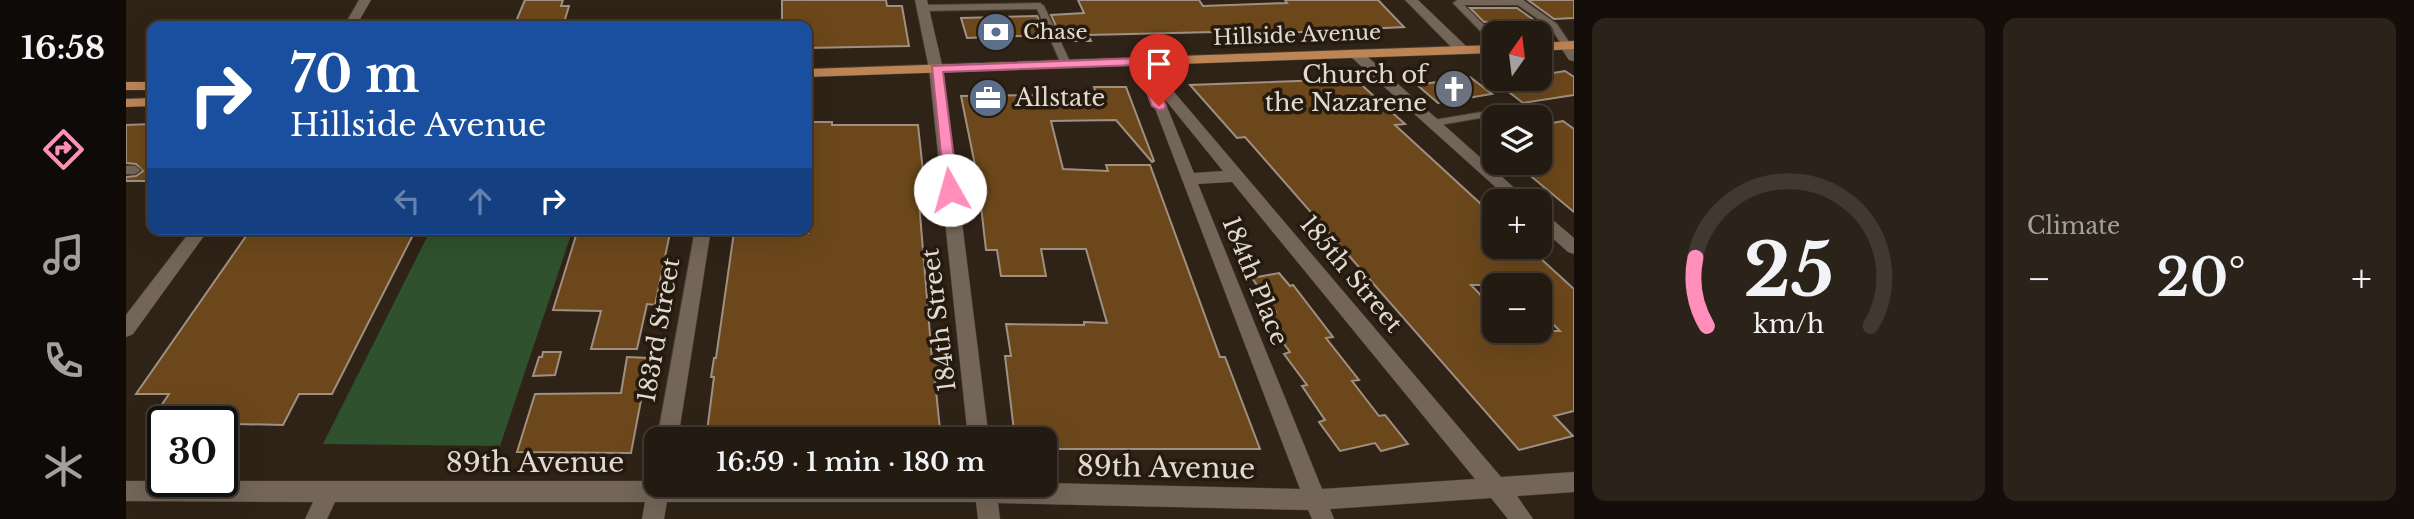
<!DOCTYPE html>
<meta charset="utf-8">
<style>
:root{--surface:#231a11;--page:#2b231a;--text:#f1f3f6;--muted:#a3a19f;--line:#403831;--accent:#ff8ebb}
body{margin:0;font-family:"Libre Baskerville",serif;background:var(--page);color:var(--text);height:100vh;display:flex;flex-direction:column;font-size:26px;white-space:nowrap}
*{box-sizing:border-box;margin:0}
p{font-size:23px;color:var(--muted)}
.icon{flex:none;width:38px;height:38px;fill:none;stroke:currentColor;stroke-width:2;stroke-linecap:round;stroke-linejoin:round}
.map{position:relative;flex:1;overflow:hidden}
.details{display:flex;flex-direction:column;gap:18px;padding:18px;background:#130e09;width:840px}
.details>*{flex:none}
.hud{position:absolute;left:21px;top:21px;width:665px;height:214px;border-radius:14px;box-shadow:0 7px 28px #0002,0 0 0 2px var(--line);background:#1a4fa0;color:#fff;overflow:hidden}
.needle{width:46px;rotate:14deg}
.controls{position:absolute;left:1356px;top:21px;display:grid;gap:14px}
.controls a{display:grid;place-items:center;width:70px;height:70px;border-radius:14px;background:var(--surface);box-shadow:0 7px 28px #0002,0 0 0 2px var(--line);font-size:35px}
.speed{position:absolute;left:21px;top:406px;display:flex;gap:14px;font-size:35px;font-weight:700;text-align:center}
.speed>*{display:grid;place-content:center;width:91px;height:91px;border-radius:50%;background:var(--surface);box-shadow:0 7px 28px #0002,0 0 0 2px var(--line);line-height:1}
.speed .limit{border:4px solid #111;border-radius:10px;background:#fff;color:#111}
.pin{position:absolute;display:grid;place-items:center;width:60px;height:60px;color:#fff;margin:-72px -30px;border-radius:50% 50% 50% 0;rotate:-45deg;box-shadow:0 0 7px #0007}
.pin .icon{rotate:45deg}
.me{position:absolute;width:77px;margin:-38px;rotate:353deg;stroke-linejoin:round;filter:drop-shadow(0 0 5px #0008)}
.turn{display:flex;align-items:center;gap:24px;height:147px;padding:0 28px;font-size:32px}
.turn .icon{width:91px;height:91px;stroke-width:2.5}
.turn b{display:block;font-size:49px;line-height:60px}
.lanes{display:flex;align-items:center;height:66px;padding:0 28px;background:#0003;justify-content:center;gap:35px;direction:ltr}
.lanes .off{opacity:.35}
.big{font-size:52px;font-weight:600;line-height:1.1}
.details .card{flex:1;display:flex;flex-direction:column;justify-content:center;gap:10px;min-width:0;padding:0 24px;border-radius:14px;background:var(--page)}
.details .dial{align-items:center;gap:0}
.dial svg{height:182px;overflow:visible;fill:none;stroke:var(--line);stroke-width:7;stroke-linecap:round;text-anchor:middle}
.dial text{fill:var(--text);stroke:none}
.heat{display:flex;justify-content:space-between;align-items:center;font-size:38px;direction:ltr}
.details .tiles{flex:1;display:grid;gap:18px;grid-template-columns:repeat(2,1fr)}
.trip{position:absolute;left:518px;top:427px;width:413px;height:70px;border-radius:14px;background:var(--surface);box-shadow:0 7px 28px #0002,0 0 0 2px var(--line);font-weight:600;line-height:70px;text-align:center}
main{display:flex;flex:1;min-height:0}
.tabs{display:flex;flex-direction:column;width:126px;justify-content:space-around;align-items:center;background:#0e0a07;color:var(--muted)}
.tabs .icon{width:49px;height:49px}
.tabs .selected{color:var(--accent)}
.tabs b{font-size:32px;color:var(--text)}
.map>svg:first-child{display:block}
.green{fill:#2f512d}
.building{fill:#6c471b;stroke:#9f9081;stroke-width:2;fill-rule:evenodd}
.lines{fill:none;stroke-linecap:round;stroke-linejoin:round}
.service-casing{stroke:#483d35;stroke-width:2}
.minor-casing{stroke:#483d35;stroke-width:1}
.primary-casing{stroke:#483d35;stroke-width:1}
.service{fill:#736557;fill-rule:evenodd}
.minor{fill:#736557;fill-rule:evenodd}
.primary{fill:#bd8456;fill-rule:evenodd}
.route{fill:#ff8ebb;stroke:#a65c7a;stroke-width:2}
.labels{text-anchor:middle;stroke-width:7;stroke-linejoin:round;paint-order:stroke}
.far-poi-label{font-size:21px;fill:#e2dad2;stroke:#251a0e;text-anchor:start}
.far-street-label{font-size:21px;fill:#e2dad2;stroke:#251a0e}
.poi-label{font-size:24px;fill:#e2dad2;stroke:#251a0e;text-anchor:end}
.street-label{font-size:24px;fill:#e2dad2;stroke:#251a0e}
.near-street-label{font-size:28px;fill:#e2dad2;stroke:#251a0e}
</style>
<main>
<nav class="tabs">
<b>16:58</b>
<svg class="icon selected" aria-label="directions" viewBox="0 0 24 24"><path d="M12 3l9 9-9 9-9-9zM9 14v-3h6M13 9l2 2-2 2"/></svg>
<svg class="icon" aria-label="music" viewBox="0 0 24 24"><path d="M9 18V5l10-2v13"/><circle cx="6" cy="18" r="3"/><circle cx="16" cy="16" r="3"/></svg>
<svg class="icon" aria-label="phone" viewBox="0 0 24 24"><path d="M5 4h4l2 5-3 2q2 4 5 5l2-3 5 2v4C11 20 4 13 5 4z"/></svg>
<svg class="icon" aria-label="climate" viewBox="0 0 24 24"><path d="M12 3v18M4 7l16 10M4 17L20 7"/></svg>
</nav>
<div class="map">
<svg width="1448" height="519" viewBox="0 0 1448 519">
<rect width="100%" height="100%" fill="#2f2317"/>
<path class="green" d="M305,229H447L374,446L197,444Z"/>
<path class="building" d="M399,0H437L435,6H443L437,26H388Z
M656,0H760L761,6H776L783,46L681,48V26H656Z
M952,0H1073L1077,6L1161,3L1159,0H1252L1278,27L1135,34L1132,31L962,35L965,41H941L938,35H934L925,15L958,13Z
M1402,0H1448V18L1428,19Z
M1344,8H1391L1408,20L1358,22Z
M911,16L920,35L841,38L835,18Z
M1439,71L1448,77V95L1397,103L1366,79H1414V75Z
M1344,77L1366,94L1312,103L1291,85Z
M1229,79L1279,124L1269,125L1368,216V247H1402L1448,289V411L1428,416L1447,436L1393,450L1119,137L1111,138L1064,85ZM1345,285H1414V311L1434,331H1368V309Z
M968,87H1000L1028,161L1026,162L990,120L925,121L937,169L982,171L980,165H1024L1094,357H1099L1134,449H929L927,439H889L879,356H885L880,324L958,325V322L981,323L960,249H915L920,276H875L871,250H860L852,180L835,96L970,94Z
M1437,121L1448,129V212L1389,163H1414V125Z
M681,122H706V125H792L799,190H792L806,359H813L816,382L809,381L815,439H580L588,377H585L588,358H590L608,232L682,233Z
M26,124V181H0V177L10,176L17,171L10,164L0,163V125Z
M125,229H290L206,394H173L157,425L24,422L43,394H10Z
M452,229H477L476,233H544L529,305L521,304L511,349H465L475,311L427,310Z
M1153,273L1164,286L1167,285L1207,337L1200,338L1233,380L1226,381L1253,416L1259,415L1282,444L1255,451L1249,443L1214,451L1193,422L1199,420L1176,386L1181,385L1158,354L1164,352L1152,336L1157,335L1142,314L1150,312L1126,278Z
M417,352H435L429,375L407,376L413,357H416Z
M501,357L523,358L505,453L391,452L409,394L495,393Z"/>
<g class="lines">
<defs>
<path id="service" d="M1397,0L1431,24L1445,45L1443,47H1437L1425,28L1392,5H1338L1368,35V43L1365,42L1327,3L1331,0Z
M914,3L918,6L945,64L943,66H937L935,64L911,9L797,11L793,8L797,5Z
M1391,106L1396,109L1395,111L1308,126L1303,123L1308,120Z
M0,166H9L15,170L9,174H0Z"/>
<path id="minor" d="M233,0H245L230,26H218Z
M789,0H801L817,69L863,439H842L803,69Z
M1279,0H1292L1341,47V53H1331Z
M1440,41L1448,47V61L1443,60L1433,45Z
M1230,50L1235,51L1403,201H1385L1225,57L1223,54Z
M1015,58L1020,59L1375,477L1448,472V492L1391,496L1407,519H1382L1365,498L1204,509L1208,519H1186L1182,510L872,503L874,519H852L850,502H541L538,519H516L519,502H209L201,519H179L187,502L0,501V481H524L530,476V485L919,483L1174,489L1014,69L1008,62ZM1037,97L1097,171L1068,173ZM1106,182L1349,479L1196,489L1072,184Z
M1414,212L1420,214L1448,238V254L1442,252L1414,227Z
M66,229H83L7,334L0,337V315Z
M569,229H585L552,439H531Z"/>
<path id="primary" d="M1448,41V49L1414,51V43Z
M1368,45V53L681,77V69Z
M0,82H26V90H0Z
M26,98V106L0,107V99Z"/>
</defs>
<use href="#service" class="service-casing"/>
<use href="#minor" class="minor-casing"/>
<use href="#primary" class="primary-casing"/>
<use href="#service" class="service"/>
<use href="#minor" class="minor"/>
<use href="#primary" class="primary"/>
</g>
<path class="route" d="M1016,58L1022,62L1040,106L1038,109L1033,110L1026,106L1011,65L817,72L832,190L824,195L819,193L806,66Z"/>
<defs>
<symbol id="bank-disc" viewBox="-11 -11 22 22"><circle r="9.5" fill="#5c6f8a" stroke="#251a0e"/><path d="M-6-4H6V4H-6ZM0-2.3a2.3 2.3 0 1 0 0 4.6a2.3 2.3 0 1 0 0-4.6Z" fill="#fff"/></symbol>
<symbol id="church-disc" viewBox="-11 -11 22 22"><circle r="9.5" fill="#6b7280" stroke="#251a0e"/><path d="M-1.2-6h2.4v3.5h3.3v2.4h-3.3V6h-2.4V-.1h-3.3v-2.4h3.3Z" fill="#fff"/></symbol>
<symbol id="office-disc" viewBox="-11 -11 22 22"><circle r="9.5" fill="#5c6f8a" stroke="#251a0e"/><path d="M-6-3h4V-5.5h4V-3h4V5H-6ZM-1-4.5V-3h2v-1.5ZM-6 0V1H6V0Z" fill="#fff"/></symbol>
</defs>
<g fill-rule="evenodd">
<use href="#bank-disc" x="848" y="10" width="44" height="44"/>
<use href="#church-disc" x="1306" y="67" width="44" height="44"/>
<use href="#office-disc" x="840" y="76" width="44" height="44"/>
</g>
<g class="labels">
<g class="far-poi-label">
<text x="897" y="39">Chase</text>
</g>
<g class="far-street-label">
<text transform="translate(1171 35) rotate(-2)" y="7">Hillside Avenue</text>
</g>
<g class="poi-label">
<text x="1301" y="83">Church of<tspan x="1301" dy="28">the Nazarene</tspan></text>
<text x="889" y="106" text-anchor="start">Allstate</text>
</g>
<g class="street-label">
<text transform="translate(1225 274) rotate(50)" y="8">185th Street</text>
<text transform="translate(1129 281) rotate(68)" y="8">184th Place</text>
<text transform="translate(813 320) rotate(-97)" y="8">184th Street</text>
<text transform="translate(533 330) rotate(-80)" y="8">183rd Street</text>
</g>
<g class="near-street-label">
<text x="409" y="472">89th Avenue</text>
<text transform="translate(1040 467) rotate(1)" y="10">89th Avenue</text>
</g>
</g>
</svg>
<div class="controls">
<a><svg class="needle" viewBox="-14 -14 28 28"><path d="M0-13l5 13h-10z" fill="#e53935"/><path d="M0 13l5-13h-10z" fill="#a3a19f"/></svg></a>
<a><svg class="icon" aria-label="layers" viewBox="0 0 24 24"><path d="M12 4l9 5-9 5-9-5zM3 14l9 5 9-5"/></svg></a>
<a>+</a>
<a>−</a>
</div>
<div class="speed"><div class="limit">30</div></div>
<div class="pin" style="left:1033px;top:106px;background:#d93025"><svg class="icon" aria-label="arrive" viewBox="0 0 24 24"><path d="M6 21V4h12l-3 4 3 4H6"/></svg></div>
<svg class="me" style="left:824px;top:190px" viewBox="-20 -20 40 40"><circle r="19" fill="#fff"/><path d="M0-13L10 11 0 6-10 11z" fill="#ff8ebb"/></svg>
<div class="trip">16:59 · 1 min · 180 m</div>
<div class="hud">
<div class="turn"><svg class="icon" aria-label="right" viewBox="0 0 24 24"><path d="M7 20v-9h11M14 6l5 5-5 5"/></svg><div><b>70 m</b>Hillside Avenue</div></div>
<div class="lanes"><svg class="icon off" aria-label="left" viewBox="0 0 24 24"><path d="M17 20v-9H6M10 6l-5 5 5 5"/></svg><svg class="icon off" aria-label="ahead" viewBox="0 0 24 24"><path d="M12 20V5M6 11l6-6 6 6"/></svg><svg class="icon" aria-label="right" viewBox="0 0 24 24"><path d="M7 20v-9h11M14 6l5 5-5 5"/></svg></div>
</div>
</div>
<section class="details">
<div class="tiles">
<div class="card dial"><svg viewBox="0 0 100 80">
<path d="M14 69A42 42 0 1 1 86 69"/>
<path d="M14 69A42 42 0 0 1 9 39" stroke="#ff8ebb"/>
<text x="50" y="56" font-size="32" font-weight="700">25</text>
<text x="50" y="72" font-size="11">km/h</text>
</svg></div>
<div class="card"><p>Climate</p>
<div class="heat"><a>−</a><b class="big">20°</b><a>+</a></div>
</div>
</div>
</section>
</main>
